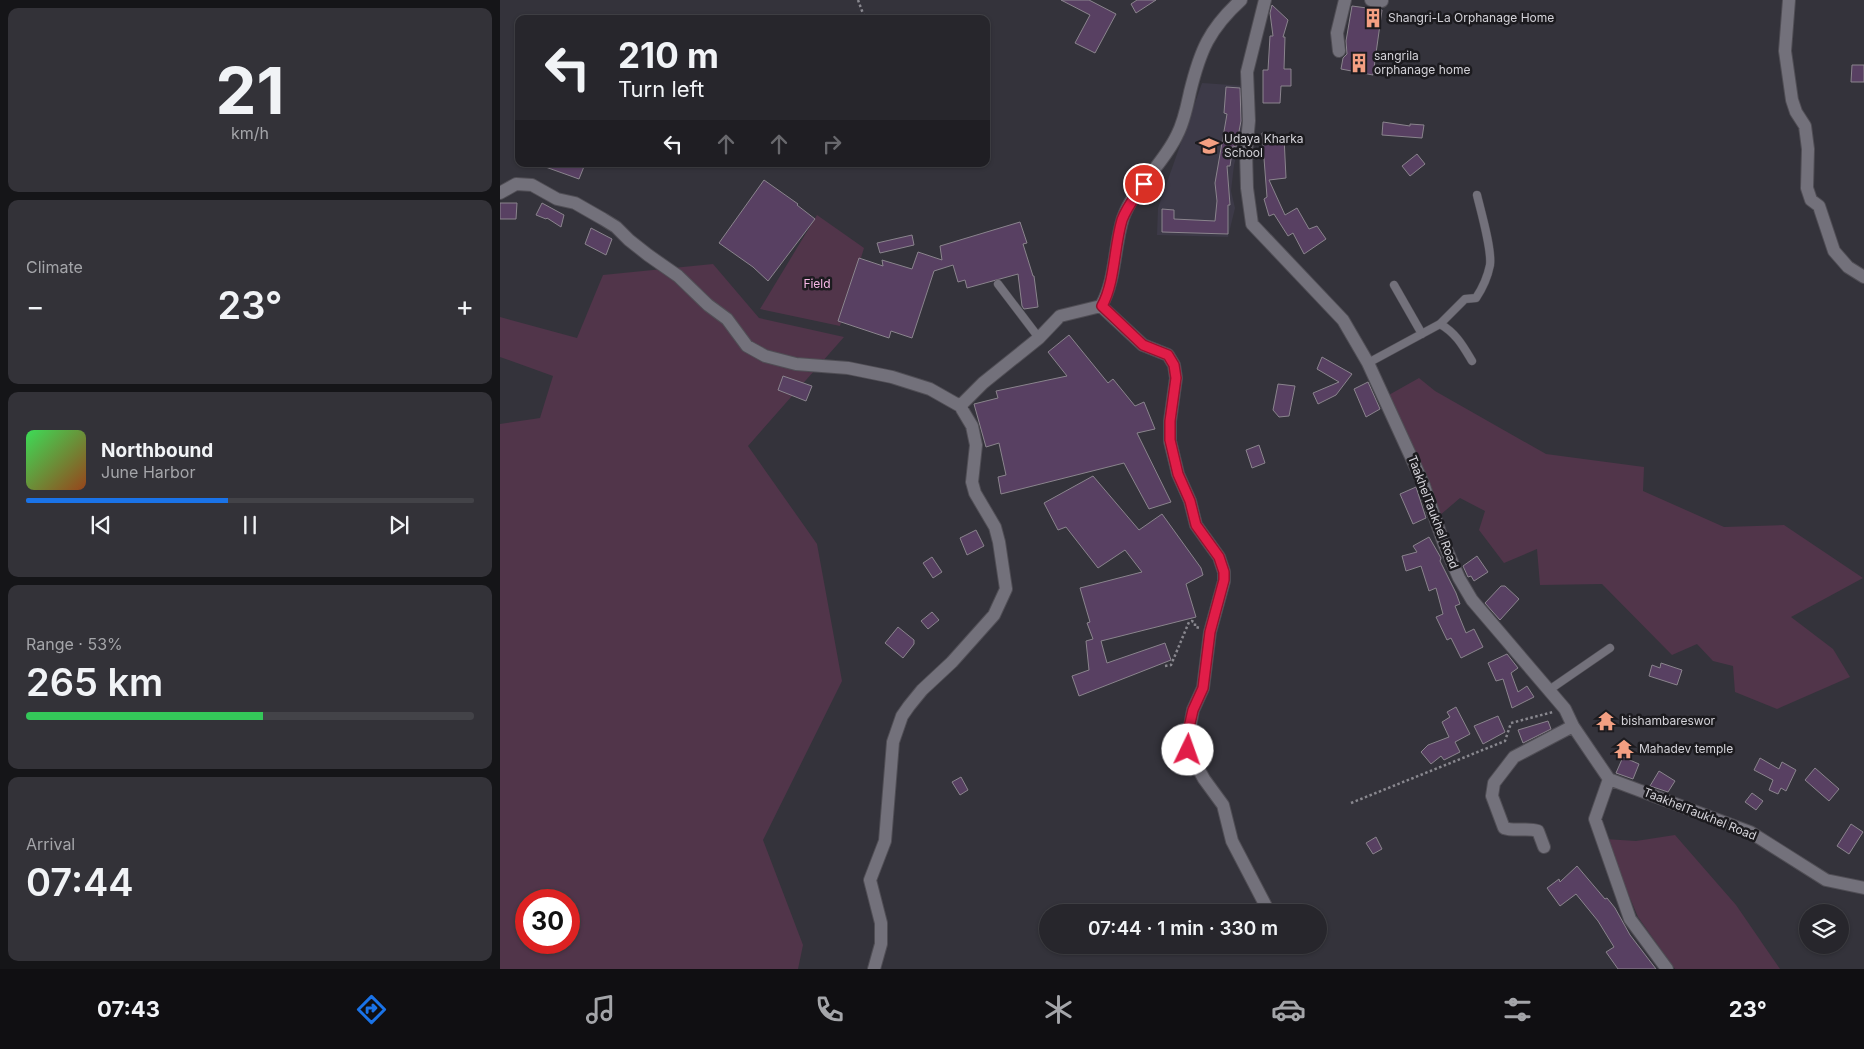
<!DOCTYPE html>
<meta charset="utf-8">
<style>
:root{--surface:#27262c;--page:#333238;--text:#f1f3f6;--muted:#a4a5a9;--line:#434348;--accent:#1a73e8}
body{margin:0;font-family:Inter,sans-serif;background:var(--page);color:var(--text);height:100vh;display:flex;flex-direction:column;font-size:19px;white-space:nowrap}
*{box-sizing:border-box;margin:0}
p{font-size:16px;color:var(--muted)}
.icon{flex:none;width:28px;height:28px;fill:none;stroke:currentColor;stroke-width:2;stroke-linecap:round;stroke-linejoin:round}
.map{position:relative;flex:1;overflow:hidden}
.sheet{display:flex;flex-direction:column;gap:8px;padding:8px;background:#151518;width:500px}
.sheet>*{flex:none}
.top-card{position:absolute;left:15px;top:15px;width:475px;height:152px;border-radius:10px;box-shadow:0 1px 4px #0004,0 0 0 1px var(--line);background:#27262c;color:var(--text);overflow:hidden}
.buttons{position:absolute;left:1299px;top:904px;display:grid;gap:10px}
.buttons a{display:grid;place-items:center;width:50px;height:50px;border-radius:50%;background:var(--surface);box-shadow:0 1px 4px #0004,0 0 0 1px var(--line);font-size:25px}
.speed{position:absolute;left:15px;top:889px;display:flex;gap:10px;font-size:25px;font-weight:700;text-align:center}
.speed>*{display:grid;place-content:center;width:65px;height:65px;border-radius:50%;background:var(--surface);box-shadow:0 1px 4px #0004,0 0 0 1px var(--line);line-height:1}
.speed .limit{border:8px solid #d22;background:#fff;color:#111}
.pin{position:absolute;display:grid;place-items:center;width:42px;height:42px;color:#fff;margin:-21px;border:2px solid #fff;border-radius:50%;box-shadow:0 1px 5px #0007}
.me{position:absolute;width:55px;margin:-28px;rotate:3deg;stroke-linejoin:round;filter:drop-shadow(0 0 4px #0008)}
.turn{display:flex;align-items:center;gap:18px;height:105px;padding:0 20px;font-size:22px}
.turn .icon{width:65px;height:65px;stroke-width:2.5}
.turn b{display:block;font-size:35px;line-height:42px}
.lanes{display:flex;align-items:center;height:48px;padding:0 20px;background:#0003;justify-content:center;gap:25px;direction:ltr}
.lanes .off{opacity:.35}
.big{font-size:38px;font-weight:600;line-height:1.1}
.sheet .tile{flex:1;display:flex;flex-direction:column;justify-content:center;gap:8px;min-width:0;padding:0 18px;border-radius:10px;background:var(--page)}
.sheet .dial{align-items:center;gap:0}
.dial b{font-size:65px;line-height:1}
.song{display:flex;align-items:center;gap:15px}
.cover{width:60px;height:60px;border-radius:8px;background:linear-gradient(135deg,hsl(130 70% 55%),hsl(20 70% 35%))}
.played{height:5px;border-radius:2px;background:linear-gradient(90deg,var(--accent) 45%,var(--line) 45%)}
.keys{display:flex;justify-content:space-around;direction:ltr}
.heat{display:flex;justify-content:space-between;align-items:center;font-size:28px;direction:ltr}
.charge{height:8px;border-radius:4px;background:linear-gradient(90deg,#34c759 53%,var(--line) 0)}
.trip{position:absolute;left:539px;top:904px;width:288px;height:50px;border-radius:25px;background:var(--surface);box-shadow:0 1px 4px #0004,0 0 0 1px var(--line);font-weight:600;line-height:50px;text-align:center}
.tab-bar{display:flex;height:80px;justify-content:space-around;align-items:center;background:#100f12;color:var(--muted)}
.tab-bar .icon{width:35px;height:35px}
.tab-bar .on{color:var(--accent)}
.tab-bar b{font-size:22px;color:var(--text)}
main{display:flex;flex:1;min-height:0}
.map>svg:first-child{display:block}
.built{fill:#3d3a48}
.green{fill:#51354a;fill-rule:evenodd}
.building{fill:#584062;stroke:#8a848d}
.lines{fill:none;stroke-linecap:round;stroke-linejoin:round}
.service-casing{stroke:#504e55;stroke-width:9}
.minor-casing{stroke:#504e55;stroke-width:14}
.path{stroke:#89888f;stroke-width:2.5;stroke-dasharray:2.5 2.5;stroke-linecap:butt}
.service{stroke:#73717b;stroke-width:8}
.minor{stroke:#73717b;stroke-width:12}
.route-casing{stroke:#92132f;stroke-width:12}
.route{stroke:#e11d48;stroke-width:9}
.labels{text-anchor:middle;stroke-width:5;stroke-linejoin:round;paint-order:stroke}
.poi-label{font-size:12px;fill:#d4d3d9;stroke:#1c1b1f;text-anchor:start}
.park-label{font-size:12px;fill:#f6b7e5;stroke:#1c1b1f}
.street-label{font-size:12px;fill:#d4d3d9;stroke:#1c1b1f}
</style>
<main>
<section class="sheet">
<div class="tile dial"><b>21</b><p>km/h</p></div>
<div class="tile"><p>Climate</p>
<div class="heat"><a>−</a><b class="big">23°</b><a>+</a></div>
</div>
<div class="tile">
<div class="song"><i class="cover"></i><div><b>Northbound</b><p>June Harbor</p></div></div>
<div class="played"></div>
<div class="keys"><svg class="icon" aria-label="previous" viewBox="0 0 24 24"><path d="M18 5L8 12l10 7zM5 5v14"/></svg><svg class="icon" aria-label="pause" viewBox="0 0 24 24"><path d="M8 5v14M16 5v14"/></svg><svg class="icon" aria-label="next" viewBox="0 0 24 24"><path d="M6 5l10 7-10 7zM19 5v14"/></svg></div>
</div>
<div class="tile"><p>Range · 53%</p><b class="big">265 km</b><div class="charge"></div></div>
<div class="tile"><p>Arrival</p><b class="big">07:44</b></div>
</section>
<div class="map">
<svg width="1364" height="969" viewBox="0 0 1364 969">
<rect width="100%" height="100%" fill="#34333b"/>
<path class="built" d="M702,83L746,86L744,127L734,165L731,191L735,208L728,237L657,235L658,208Z"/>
<path class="green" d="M317,215L364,248L340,326L260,309Z
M213,264L259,318L344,337L248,446L317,544L342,681L263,840L303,945L298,969H0V424L40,418L53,376L0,357V317L77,338L103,275ZM26,900H69V942H26Z
M919,378L935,391L1046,454L1144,467L1143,491L1224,527L1284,525L1363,578L1291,617L1333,649L1350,677L1277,709L1235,692L1233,666L1213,661L1197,644L1172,655L1102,584L1040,585L1037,549L1004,563L979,530L985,511L960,498L939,516L887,396Z
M1175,835L1236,905L1280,969H1175L1138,917L1105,839L1136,841Z"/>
<path class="building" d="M561,0H589L616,14L595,53L575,43L590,15Z
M637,0H656L636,13L631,4Z
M772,5L788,20L783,37H785L784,69H791V86H781L780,103H763V70H768L770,36H773L770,13Z
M852,6L882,10L873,75L841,69L843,58L847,54L846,41Z
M1352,65H1364V82H1351Z
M726,87L740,88L741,121L736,147L733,146L730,166H727L730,205H728V234L662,232V209L674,210V219L715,221L717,201L715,183L727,114L724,113Z
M883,122L910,126V124L924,125L922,138L882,135Z
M762,133L784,137L786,178L769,180L785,215L797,208L809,229L817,226L826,239L804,254L793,233L788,236L774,214L769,216L764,199L767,197Z
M917,154L925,164L910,176L902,166Z
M40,164H85L79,179L40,165Z
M264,180L298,204L297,205L315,219L268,281L253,267L219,243Z
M0,203H17L16,219H0Z
M42,203L64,215L61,227L47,218L46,219L36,215Z
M520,222L527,243L523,244L533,276H534L538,307L524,309L522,306L518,274L467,288L465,280L458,282L453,265L434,271L412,338L391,331L389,338L338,321L359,258L383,266L382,260L412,269L418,252L442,260L440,246Z
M91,228L112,239L106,255L85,244Z
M412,235L414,245L380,253L377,243Z
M569,335L608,383L613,379L635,406L644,402L655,429L637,433L671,502L649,509L624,463L501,494L498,477L506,475L499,443L486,447L474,404L498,398L496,391L567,376L548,352Z
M822,357L852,374L836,395L818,404L813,393L839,382L817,369Z
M283,376L312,386L306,401L278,390Z
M868,382L880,409L866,417L854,389Z
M778,384L795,386L789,416L779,417L773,410Z
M759,445L765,463L752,468L746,450Z
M593,476L639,530L662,514L701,568L703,575L686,584L696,617L601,641L607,663L665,643L671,660L579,696L572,676L589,670L586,641L593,639L587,623L590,622L580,588L642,572L625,550L598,568L566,527L558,530L544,503Z
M916,487L926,518L913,524L900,494Z
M476,530L484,546L467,555L460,538Z
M929,537L941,558L940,561L956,593L960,604L955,606L966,633L974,629L983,647L961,658L951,638L947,640L936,617L943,614L936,588L929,591L921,566L906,571L902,556L917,552L913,546Z
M977,556L988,572L974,581L971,576L968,577L963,566Z
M432,557L442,572L433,578L423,563Z
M1001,586H1005L1019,599L1000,620L985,603Z
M432,612L439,620L428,629L421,621Z
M398,627L414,640V644L403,658L385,643Z
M1007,654L1018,668L1011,673L1018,692L1027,686L1034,697L1012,708L1003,679L996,681L988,663Z
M1161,663L1182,670L1177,685L1149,676L1152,665L1160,668Z
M956,707L970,734L955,742L960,752L944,760L941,756L931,764L921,752L928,745L949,737L942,722L950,717L947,712Z
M998,716L1005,732L983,744L974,726Z
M1048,721L1051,729L1023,743L1018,730Z
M1123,757L1139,764L1133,779L1116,773Z
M1260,758L1279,769L1282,762L1296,770L1286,791L1281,788L1278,794L1269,790L1273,780L1254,770Z
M1315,768L1339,789L1329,801L1305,780Z
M1159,771L1175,781L1168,792L1150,786Z
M461,777L468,790L460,795L452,782Z
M1252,793L1263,801L1256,810L1245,802Z
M1351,824L1363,832L1349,854L1337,846Z
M876,837L882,849L873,854L866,843Z
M1077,866L1105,899L1107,898L1115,908L1130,935L1156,969H1118L1106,952L1114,947L1098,921L1076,894L1060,906L1047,888L1059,879L1060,882Z"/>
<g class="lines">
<defs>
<path id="service" d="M498,284L539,338
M894,285L922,334
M940,324C956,333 963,346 972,361
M868,363L940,324L965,299L976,298C982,289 988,275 990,265C992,249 981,212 977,195
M1049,690L1110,648"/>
<path id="minor" d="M765,0L747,72L749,121L746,152L747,188L752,224L843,320L868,363L923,483L944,544L959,578L972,600L1065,709L1073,726L1109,779L1250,832L1326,880L1364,888
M871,0L882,1
M1289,0L1285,51L1292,100L1296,112L1305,126L1308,149L1307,188L1311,200L1319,206L1334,251L1348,267L1364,277
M839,51L837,33L845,0
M0,193L16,184L32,185L57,199L75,203L103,219L116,227L129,240L148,255L178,276L208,305L227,319L247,346L265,356L296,364L348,368L392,377L430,389L460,406L472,426L476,445L472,482L475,493L495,527L499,542L506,589L494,615L452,662L422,690L409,706L402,716L393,742L385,841L370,880L381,923V944L374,969
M601,306L643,345L668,355L674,365L676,378L670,421V441L678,474L690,501L696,525L719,557L724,572V581L710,632L703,688L693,710L689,731L688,750L704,779L723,805L732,841L769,912
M460,406L483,383L539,338L560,316L601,306C616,280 614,246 623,218C634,187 663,165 677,135C684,122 687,106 690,92C700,51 709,29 741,0
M1109,779L1095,819L1130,919L1167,969
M1044,847L1038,831C1027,827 1016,832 1004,828L992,796L994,783L1014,757L1073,726"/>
</defs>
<use href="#service" class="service-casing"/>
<use href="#minor" class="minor-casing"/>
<path class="path" d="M358,0L365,19
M665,666L671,665L689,622L692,621L695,623V627L700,628
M851,803L1005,741L1011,723L1053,712"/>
<use href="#service" class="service"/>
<use href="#minor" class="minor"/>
</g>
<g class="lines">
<defs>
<path id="route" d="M644,184C636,196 627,206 622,220C614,247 615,282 602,306L643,345L668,355L674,365L676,378L670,421V440L678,474L690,501L696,525L719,557L724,572V580L710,632L703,688L693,710L688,732V750"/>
</defs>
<use href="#route" class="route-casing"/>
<use href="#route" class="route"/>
</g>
<defs>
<symbol id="building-bare" viewBox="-9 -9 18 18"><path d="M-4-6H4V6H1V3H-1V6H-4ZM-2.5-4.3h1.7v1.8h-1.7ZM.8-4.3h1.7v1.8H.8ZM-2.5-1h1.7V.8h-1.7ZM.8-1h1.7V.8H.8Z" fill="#f39f82" stroke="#1c1b1f" stroke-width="2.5" paint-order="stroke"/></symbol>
<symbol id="school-bare" viewBox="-9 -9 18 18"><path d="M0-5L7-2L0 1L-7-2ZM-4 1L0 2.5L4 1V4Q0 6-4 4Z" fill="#f39f82" stroke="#1c1b1f" stroke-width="2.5" paint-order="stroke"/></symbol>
<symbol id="temple-bare" viewBox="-9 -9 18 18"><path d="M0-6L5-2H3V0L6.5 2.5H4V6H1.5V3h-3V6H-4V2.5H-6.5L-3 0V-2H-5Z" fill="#f39f82" stroke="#1c1b1f" stroke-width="2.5" paint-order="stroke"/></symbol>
</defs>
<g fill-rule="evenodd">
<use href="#building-bare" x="859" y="4" width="28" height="28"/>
<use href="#building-bare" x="845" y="49" width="28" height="28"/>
<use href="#school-bare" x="695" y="132" width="28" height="28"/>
<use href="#temple-bare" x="1092" y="707" width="28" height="28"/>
<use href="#temple-bare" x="1110" y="735" width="28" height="28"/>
</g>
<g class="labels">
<g class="poi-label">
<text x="888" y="22">Shangri-La Orphanage Home</text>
<text x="874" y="60">sangrila<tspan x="874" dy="14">orphanage home</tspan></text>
<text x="724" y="143">Udaya Kharka<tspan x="724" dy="14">School</tspan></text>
<text x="1121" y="725">bishambareswor</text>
<text x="1139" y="753">Mahadev temple</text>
</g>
<g class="park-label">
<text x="317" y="288">Field</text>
</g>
<g class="street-label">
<text transform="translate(933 512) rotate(69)" y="4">TaakhelTaukhel Road</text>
<text transform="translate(1200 814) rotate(22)" y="4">TaakhelTaukhel Road</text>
</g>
</g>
</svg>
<div class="buttons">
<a><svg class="icon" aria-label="layers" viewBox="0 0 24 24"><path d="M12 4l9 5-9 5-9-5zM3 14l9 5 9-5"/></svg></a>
</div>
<div class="speed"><div class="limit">30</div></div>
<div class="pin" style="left:644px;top:184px;background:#d93025"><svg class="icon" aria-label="arrive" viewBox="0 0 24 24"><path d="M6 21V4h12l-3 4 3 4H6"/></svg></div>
<svg class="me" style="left:688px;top:750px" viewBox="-20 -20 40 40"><circle r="19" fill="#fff"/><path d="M0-13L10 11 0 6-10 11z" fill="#e11d48"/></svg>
<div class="trip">07:44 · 1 min · 330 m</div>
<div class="top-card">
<div class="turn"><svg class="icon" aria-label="left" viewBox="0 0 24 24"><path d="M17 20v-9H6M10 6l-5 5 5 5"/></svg><div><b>210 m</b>Turn left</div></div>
<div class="lanes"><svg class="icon" aria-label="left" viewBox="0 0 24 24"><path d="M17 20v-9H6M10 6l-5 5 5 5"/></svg><svg class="icon off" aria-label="ahead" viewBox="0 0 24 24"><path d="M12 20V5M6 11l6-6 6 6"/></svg><svg class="icon off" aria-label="ahead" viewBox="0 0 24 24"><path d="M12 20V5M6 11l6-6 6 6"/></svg><svg class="icon off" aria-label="right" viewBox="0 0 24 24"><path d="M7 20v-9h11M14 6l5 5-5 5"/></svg></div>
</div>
</div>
</main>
<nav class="tab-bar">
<b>07:43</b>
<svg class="icon on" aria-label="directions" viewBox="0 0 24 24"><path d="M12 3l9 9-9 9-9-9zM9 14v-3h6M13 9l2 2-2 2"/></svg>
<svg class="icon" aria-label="music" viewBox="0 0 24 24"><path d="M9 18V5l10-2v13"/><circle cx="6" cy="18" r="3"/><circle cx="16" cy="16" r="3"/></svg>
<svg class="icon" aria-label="phone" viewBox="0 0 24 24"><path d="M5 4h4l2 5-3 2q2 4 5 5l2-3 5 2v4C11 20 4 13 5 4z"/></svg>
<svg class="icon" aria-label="climate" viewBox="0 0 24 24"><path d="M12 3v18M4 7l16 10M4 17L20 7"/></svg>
<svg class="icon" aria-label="car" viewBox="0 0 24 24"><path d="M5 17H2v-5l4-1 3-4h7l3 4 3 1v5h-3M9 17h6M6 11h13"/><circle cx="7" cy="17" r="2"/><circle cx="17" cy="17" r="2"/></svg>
<svg class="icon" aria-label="filters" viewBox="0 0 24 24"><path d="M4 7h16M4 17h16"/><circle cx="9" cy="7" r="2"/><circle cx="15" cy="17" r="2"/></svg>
<b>23°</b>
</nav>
